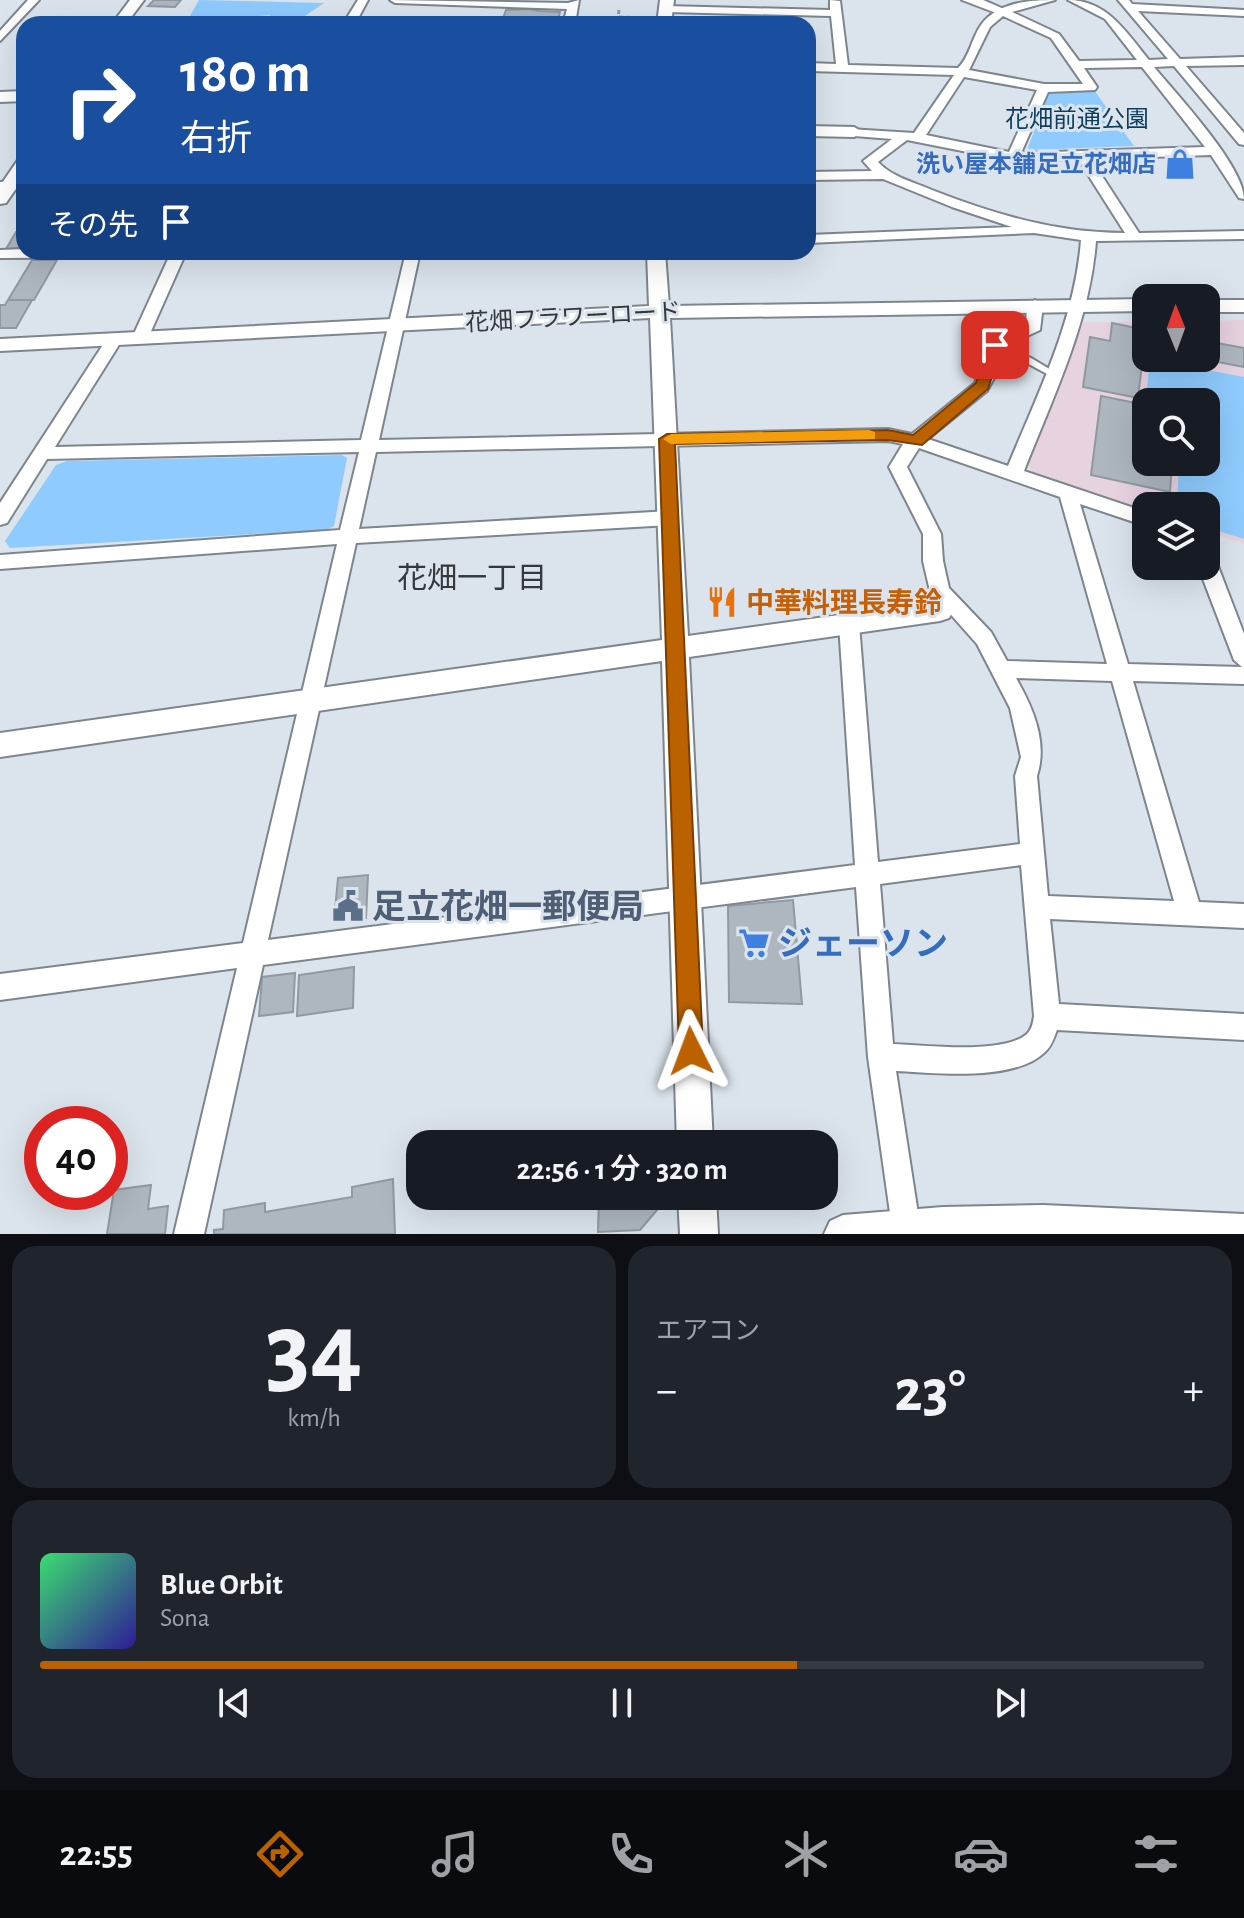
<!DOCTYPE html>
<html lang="ja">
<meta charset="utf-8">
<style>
:root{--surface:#171b24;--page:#20242c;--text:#f1f3f6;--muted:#9ea1a6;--line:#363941;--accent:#bb6100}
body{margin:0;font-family:"Alegreya Sans","Noto Sans JP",sans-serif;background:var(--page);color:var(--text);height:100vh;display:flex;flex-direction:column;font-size:30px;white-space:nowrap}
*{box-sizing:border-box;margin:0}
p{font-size:26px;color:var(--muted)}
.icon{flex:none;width:44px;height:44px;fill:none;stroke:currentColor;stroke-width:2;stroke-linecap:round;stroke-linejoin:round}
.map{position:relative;height:1234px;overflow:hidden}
.drawer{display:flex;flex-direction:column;gap:12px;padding:12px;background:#0d0f14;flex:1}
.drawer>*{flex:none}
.top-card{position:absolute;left:16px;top:16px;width:800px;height:244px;border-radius:24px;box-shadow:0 8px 32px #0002;background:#1a4fa0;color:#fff;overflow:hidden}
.needle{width:52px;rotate:359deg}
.buttons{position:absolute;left:1132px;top:284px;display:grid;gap:16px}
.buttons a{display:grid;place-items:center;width:88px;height:88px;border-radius:16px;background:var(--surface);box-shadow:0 8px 32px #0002;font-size:40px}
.speed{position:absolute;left:24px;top:1106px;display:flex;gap:16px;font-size:40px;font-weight:700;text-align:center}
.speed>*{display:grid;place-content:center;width:104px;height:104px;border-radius:50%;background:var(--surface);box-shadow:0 8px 32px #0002;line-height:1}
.speed .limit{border:12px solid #d22;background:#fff;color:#111}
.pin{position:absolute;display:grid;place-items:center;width:68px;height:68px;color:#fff;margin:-34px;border-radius:16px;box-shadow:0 4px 12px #0006}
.me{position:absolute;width:88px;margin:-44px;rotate:357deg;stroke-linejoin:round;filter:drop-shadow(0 0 6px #0008)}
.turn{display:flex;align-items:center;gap:28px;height:168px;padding:0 32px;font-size:36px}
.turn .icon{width:104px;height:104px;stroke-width:2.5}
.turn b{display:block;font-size:56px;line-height:68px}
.then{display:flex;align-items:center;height:76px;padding:0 32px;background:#0003;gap:16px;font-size:30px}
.big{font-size:60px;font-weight:600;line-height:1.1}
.drawer .widget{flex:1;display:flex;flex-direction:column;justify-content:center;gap:12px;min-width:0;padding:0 28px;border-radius:24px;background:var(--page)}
.drawer .dial{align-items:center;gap:0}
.dial b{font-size:104px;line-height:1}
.song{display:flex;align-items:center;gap:24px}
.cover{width:96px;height:96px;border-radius:12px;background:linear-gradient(135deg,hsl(140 70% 55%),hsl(250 70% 35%))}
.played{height:8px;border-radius:4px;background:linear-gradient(90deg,var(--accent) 65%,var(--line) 65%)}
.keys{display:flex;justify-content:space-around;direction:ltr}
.heat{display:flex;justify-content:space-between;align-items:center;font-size:44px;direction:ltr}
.drawer .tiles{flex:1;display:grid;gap:12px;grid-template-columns:1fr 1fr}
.widget:last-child{grid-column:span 2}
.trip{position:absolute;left:406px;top:1130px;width:432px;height:80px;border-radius:24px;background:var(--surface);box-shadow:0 8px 32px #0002;font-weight:600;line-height:80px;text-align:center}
.menu{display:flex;height:128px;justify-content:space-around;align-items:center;background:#090b0e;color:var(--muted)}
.menu .icon{width:56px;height:56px}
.menu .on{color:var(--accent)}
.menu b{font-size:36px;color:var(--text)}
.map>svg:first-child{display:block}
.education{fill:#e7d2e0;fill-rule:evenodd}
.green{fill:#8fcbfe}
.building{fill:#aeb7bf;stroke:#9099a1;stroke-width:2}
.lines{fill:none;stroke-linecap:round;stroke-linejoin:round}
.service-casing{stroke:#7d858d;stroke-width:4}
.minor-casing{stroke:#7d858d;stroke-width:4}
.tertiary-casing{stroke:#7d858d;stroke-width:4}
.path{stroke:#969ca2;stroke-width:3;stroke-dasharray:4 4;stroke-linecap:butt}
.service{fill:#fff;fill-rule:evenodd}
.minor{fill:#fff;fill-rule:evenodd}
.tertiary{fill:#fff;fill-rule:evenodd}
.route{fill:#bb6100;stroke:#7a3f00;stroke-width:2}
.slow{fill:#f59e0b}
.labels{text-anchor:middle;stroke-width:6;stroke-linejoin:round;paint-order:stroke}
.far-park-label{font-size:24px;fill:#0d3d5f;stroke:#dbe4ec}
.far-shop-label{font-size:24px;font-weight:bold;fill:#366cbe;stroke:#dbe4ec;text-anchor:end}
.far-street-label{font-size:24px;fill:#34373b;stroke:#dbe4ec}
.food-label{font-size:28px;font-weight:bold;fill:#c56008;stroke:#dbe4ec;text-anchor:start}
.neighbourhood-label{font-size:30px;fill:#34373b;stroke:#dbe4ec}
.near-service-label{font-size:34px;font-weight:bold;fill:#4e5e75;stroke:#dbe4ec;text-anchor:start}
.near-shop-label{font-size:34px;font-weight:bold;fill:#366cbe;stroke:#dbe4ec;text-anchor:start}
</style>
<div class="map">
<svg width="1244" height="1234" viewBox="0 0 1244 1234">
<rect width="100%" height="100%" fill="#dbe4ec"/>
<path class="education" d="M1244,320V544L1206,531V506H1146V511L1033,472L1027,464L1081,322H1146V358H1206V321ZM1146,402H1206V462H1146Z"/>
<path class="green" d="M199,0L324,3L293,24H271L270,15L186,23Z
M1094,90L1134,146L1027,150L1049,92Z
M1150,359L1244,377V539L1206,527V506H1177L1179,462H1206V402H1161L1146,398Z
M342,455L347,458L334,526L326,530L10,548L5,541L56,465L67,461Z"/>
<path class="building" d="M154,0H181L175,7L148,6Z
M529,9L539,11L560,12L558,20L503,18L506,10Z
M16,232H24V248L6,249Z
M32,260H57L34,300H8Z
M8,300H32L16,328H0V305H5Z
M1112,323L1146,330L1138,398L1083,387L1090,337L1110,341Z
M1206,341L1244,348V367L1197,358H1206Z
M1101,396L1146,405V462H1172L1170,492L1091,475Z
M368,875L366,918L334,921L338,878Z
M793,900L802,1004L729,1002L728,906Z
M354,967L353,1008L297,1016L299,975Z
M295,973L293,1012L259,1016L262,977Z
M393,1179L395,1234H214V1230L223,1229L224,1210L265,1203V1212L352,1197V1187Z
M151,1185L148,1209L168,1206L165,1234H107L114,1190Z
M599,1196H658V1209L640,1230L598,1232Z"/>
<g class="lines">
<defs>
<path id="service" d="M990,346H996L1031,358L1056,373L1052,376L1049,375L1025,362L990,350Z"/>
<path id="minor" d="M28,0H39L0,41V31Z
M358,0H368L355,24H343Z
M390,0L568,3L579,0L575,24H563L567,9L395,3Z
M830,0L840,1L848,65L958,68C968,58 970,46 976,34C989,3 1026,0 1055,0L1012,12L1059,34L1079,61L1137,60L1105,19L1068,0C1107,0 1126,32 1149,60L1168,59L1118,0H1129L1132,4L1244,10V16L1138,11L1180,59L1244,57V65L1186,66L1244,133V145L1239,144L1174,66L1154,67C1177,95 1244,166 1244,199L1239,198L1211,155L1091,159L1139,233L1244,231V239L1096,241C1090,322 1053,397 1024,471L1146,512V526L1080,504L1128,664L1242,667L1234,660L1198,566H1206V554L1216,561L1244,634V684L1133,681L1199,902L1244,904V928L1050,919L1059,1004L1244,1014V1040L1057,1030C1054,1037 1052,1046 1045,1052C1014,1082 937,1073 896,1071L920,1227L917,1234H893L868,1057L856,887L263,965L204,1234H174L237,968L0,1000V974L243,943L337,544L0,569V555L340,530L359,452L47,459L7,523L0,525V503L108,337L114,335L122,340L55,447L361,440L406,252H420L379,440L888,429L912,434L975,383L989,342L1026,325L1027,305L1035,300L1043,305L1040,330L1002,348L994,378L987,391L928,439L1008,466C1038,393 1075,320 1081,240L1034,233L808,243V235L1012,227L952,207L883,179L808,180V172L872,171L863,161L892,139L854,136L848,132L849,129L914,133L954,75L808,71V63L836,64L831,16L666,12L661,9L666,6L830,10ZM1003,16L1051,38L1083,84H1044L969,70L990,27ZM1142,67L1205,147L1021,153L1048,92L1095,90L1097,87L1084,68ZM964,77L1037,90L1009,152L926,135ZM907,140L1013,161L1078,159L1125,233C1057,233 996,215 932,190C913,182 892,177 878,162ZM888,441L903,444L889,467L923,534V561L930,591L977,644L1010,708L1021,757L1015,776L1020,844L878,862L859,624L856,618H842L839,624L855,865L268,940L356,543L670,525L679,518L670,511L359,529L376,452ZM919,448L1060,497L1107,664L1007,661L991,632L949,588L943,561L941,534L907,467ZM1016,678L1112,681L1174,901L1048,896L1037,776C1048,742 1033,708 1016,678ZM1021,865L1034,1016C1033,1023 1032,1029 1027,1034C1003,1055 925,1045 893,1044L880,884Z
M24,181V189L0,190V182Z
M24,249V252H336L329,256L184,257L148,338L140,343L132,338L169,257L0,258V250Z"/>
<path id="tertiary" d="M130,0H144L126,24H112Z
M660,0H674L671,24H657Z
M962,0H983L1011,12L1004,16Z
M24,91V101L0,102V92Z
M808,126L854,127L862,132L854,137L808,136Z
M24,159V177L6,203L0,204V186L18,160Z
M647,252H665L669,306L1146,299V311L670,318L688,636L940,601L949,604L953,611L949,618L940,621L689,657L713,1144H677L662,661L0,757V733L662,640L650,318L0,351V339L649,306Z
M1206,300H1244V312H1206Z
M678,1196H716L718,1234H680Z
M1043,1205L1244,1214V1234H824L830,1221L843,1215L943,1207Z"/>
</defs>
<use href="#service" class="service-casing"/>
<use href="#minor" class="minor-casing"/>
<use href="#tertiary" class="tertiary-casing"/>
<path class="path" d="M619,10L618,17L646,18"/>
<use href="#service" class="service"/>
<use href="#minor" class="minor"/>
<use href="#tertiary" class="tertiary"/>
</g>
<path class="route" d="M995,340L1002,345L988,389L922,445L888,440L675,444L703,1051L700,1060L691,1063L682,1060L679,1051L659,439L667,434L888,430L913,435L976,383L988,345Z"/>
<path class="slow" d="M869,430L875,432V439L671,444L663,439L671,434Z"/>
<defs>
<symbol id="shop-bare" viewBox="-9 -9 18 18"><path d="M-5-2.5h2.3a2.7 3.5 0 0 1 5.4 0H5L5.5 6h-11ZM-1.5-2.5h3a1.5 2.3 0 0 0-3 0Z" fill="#3f7fe0" stroke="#dbe4ec" stroke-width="2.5" paint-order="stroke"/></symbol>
<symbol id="restaurant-bare" viewBox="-9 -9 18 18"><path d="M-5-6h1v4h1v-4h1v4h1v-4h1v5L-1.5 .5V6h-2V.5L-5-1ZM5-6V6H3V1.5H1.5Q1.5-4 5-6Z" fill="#e8710a" stroke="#dbe4ec" stroke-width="2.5" paint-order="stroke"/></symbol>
<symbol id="civic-bare" viewBox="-9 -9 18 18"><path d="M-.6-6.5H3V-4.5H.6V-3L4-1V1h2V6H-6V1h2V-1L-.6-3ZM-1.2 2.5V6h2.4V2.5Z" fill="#5c6f8a" stroke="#dbe4ec" stroke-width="2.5" paint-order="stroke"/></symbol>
<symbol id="supermarket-bare" viewBox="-9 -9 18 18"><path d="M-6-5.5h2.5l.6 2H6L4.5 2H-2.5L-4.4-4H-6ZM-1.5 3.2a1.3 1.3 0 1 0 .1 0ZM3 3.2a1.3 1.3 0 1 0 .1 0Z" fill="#3f7fe0" stroke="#dbe4ec" stroke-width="2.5" paint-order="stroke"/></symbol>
</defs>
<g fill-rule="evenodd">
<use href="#shop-bare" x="1158" y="142" width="44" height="44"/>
<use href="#restaurant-bare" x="700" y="580" width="44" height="44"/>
<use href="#civic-bare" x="326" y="884" width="44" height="44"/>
<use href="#supermarket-bare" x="732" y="921" width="44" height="44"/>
</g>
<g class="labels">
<g class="far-park-label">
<text x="1077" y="127">花畑前通公園</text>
</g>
<g class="far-shop-label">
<text x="1156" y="172">洗い屋本舗足立花畑店</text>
</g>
<g class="far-street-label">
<text transform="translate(573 317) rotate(-3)" y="8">花畑フラワーロード</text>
</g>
<g class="food-label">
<text x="746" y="612">中華料理長寿鈴</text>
</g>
<g class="neighbourhood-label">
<text x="472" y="588">花畑一丁目</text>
</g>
<g class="near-service-label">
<text x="372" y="918">足立花畑一郵便局</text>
</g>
<g class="near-shop-label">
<text x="778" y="955">ジェーソン</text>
</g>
</g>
</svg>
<div class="buttons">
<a><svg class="needle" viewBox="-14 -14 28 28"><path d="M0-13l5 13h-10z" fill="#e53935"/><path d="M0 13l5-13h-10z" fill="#9ea1a6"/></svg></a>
<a><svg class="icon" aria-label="search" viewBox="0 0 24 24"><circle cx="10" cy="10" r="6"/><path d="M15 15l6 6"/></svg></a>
<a><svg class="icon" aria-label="layers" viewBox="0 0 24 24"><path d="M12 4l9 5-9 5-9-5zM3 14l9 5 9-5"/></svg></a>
</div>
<div class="speed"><div class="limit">40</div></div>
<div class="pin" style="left:995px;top:345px;background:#d93025"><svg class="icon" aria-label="arrive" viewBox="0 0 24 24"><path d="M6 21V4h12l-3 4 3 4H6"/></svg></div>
<svg class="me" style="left:691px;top:1051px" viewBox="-20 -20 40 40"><path d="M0-17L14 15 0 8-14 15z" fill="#bb6100" stroke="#fff" stroke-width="4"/></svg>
<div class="trip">22:56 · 1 分 · 320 m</div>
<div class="top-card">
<div class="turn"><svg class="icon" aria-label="right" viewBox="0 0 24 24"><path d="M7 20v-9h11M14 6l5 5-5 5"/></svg><div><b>180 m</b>右折</div></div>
<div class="then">その先<svg class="icon" aria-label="arrive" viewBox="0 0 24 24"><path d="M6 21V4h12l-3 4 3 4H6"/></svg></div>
</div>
</div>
<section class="drawer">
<div class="tiles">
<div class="widget dial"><b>34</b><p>km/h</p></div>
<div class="widget"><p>エアコン</p>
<div class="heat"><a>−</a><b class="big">23°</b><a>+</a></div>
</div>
<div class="widget">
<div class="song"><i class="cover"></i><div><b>Blue Orbit</b><p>Sona</p></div></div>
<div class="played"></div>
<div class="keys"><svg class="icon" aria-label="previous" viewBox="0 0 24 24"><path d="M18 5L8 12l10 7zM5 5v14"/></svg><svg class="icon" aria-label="pause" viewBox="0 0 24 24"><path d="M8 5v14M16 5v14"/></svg><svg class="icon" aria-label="next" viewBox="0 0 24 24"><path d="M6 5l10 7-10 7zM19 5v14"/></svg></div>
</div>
</div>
</section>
<nav class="menu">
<b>22:55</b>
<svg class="icon on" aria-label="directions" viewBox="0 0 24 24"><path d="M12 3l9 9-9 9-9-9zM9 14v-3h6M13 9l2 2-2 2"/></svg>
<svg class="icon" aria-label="music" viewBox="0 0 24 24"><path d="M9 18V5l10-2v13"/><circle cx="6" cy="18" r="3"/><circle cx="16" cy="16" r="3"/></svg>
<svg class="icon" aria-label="phone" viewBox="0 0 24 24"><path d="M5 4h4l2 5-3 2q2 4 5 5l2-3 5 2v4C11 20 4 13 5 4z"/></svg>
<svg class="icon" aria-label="climate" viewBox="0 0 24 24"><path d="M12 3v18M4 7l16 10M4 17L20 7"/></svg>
<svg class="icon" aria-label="car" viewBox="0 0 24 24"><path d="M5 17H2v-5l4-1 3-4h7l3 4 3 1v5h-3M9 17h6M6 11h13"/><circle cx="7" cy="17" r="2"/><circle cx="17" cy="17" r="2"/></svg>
<svg class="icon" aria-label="filters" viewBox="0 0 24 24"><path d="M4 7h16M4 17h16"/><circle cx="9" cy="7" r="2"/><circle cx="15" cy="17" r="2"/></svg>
</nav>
